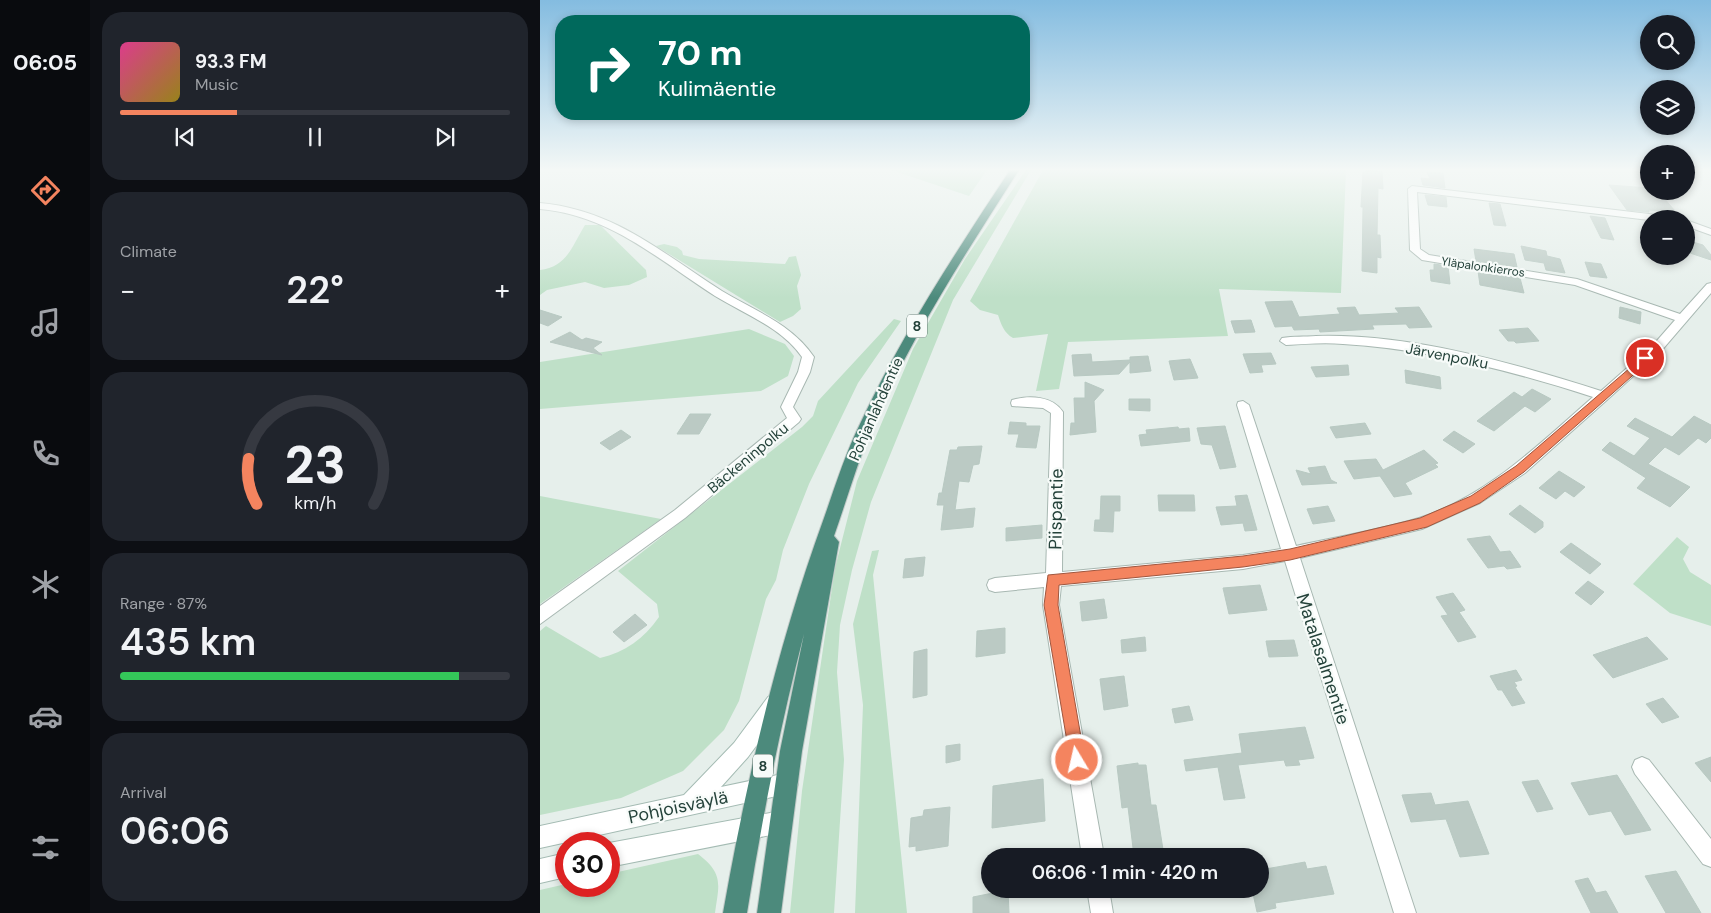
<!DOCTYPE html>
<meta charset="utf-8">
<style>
:root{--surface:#171b24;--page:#20242c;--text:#f1f3f6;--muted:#9ea1a6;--line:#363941;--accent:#f4845f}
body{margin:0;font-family:"DM Sans",sans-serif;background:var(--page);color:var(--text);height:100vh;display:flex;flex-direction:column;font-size:19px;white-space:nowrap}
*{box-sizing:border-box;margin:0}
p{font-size:16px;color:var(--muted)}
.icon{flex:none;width:28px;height:28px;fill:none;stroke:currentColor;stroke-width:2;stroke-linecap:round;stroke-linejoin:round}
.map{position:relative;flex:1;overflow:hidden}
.details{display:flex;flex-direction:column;gap:12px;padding:12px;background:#0d0f14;width:450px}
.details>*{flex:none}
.top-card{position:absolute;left:15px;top:15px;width:475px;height:105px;border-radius:20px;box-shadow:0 2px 8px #0003;background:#00695c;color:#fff;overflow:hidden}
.tools{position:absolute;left:1100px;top:15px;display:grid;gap:10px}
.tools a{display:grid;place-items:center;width:55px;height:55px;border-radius:50%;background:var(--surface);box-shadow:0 2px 8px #0003;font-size:25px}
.speed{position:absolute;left:15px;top:832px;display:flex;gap:10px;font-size:25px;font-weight:700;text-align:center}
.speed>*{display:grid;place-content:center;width:65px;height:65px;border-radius:50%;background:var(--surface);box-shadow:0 2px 8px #0003;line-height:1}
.speed .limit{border:8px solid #d22;background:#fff;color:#111}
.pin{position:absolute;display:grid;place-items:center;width:42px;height:42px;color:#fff;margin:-21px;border:2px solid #fff;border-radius:50%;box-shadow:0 1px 5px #0007}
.me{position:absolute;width:55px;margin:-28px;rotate:351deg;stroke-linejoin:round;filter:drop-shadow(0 0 4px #0008)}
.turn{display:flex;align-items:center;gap:18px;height:105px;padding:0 20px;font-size:22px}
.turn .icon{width:65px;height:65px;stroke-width:2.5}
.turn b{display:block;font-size:35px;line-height:42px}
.big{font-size:38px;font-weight:600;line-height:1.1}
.details .widget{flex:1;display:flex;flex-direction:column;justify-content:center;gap:8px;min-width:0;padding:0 18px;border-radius:20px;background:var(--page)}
.details .dial{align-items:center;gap:0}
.dial svg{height:130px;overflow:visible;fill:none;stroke:var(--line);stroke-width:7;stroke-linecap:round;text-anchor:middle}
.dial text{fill:var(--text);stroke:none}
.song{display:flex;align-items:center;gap:15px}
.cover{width:60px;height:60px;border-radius:8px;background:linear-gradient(135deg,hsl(330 70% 55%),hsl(50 70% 35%))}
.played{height:5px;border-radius:2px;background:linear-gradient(90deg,var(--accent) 30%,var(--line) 30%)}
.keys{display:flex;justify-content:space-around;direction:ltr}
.heat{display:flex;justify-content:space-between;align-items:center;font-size:28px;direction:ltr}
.charge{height:8px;border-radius:4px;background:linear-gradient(90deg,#34c759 87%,var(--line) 0)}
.trip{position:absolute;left:441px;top:848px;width:288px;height:50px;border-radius:25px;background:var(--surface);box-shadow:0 2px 8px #0003;font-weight:600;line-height:50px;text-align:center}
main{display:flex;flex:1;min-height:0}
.menu{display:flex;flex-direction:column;width:90px;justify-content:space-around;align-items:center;background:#090b0e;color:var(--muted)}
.menu .icon{width:35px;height:35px}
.menu .on{color:var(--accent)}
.menu b{font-size:22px;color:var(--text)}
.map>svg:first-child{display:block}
.green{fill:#bfe0c8}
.building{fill:#bbcac4;stroke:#b8c9c2}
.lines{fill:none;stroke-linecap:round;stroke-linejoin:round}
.minor-casing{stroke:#a8b8b2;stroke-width:2}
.secondary-casing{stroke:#a4bbb3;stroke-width:2}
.trunk-casing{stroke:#c2cac8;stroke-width:2}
.minor{fill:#fff;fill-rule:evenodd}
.secondary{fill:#fff;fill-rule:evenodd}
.trunk{fill:#4c8a7c;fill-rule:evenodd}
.route{fill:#f4845f;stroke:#9f563e}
.labels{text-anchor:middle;stroke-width:4.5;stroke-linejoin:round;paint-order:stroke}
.far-street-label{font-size:12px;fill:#24423a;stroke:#f7fbf9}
.shield{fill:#f7fbf9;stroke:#637a73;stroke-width:1}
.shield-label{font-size:14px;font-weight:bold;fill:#24423a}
.street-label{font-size:15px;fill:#24423a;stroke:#f7fbf9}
.near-street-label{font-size:18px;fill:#24423a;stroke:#f7fbf9}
</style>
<main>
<nav class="menu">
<b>06:05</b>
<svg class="icon on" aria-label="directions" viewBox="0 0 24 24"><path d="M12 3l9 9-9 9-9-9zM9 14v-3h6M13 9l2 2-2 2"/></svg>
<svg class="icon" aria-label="music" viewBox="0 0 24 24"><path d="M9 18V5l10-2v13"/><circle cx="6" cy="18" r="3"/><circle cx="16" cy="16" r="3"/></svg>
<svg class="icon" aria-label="phone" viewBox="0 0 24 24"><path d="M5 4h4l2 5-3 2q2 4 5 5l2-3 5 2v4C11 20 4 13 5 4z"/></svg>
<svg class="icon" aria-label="climate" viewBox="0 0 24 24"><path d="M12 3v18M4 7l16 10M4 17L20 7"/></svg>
<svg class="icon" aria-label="car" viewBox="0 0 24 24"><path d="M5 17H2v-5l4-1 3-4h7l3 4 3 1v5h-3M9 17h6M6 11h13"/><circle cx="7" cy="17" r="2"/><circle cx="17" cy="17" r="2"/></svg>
<svg class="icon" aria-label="filters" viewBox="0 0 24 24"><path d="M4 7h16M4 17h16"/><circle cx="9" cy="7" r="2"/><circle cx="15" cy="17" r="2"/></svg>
</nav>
<section class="details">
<div class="widget">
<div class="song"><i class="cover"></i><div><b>93.3 FM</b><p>Music</p></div></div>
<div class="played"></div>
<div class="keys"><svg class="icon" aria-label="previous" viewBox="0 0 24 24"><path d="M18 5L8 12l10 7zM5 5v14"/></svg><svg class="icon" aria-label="pause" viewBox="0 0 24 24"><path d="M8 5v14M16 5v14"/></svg><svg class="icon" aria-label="next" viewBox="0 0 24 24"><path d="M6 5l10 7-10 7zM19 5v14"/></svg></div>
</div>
<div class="widget"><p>Climate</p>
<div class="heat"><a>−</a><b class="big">22°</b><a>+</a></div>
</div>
<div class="widget dial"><svg viewBox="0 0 100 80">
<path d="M14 69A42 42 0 1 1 86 69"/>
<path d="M14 69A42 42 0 0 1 9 41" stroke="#f4845f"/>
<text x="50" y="56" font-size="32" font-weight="700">23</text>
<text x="50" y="72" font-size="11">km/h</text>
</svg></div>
<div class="widget"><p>Range · 87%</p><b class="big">435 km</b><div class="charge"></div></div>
<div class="widget"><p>Arrival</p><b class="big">06:06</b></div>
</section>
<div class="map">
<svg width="1171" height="913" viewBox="0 0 1171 913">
<rect width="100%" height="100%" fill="#e6efeb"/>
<path class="green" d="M351,170H447L429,196Z
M486,170H491L413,300L331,502L312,570L300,625L297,672L304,760L294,913H250L262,791L295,568L317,481L373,349L425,259Z
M503,170H806L801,293L679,289L688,336L528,342L519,389L496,391L508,334L473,338C464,333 461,324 458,315L440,310L430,301Z
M45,225H60L106,270L107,277L89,285L64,288L45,282L7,290L0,295V270C27,267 32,246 45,225Z
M124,244L137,247L142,251L143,255L159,259L245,264L249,257L256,256L261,275L257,286L261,309L253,316L240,322L116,246Z
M354,319L361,321L318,383L269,484L243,550L236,580L226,599L199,701L184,730L143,771L81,798L0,815V631L6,626L60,658C85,652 104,639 119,617L117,604L78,571L262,427L273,416L278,401Z
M209,329L245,344L254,356L248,376L221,391L0,409V362Z
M0,496L121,519L0,604Z
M1137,537L1149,547L1143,559L1150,572L1171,585V626L1130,613L1093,584Z
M339,550L333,575L367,913H315L323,705L313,624L332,551Z
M158,854C184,874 179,884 175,913H0V890L26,884V886H69V874Z"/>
<path class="building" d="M826,170L842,172L843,189L838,188L837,235H840L841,258L837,257V273L822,271L823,207H821L823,172H826Z
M887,172L903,173L905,188L883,185L881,178L890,179Z
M1069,185L1109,188V191H1118L1135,211L1109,210V212L1087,210Z
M885,195L906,197L907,207L888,205Z
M949,203L960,204L966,226L954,225Z
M1050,216L1065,218L1074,240L1061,238Z
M1153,242L1163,245L1171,255V260L1147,252Z
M981,246L1006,251L1007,256L1020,259L1025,273L1006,270L1004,263L985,260Z
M934,249L974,254L977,267L936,261Z
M1045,262L1061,264L1067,278L1050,276Z
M894,264L908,266L910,284L891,281L890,270H894Z
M938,271L980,278L984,293L940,285Z
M752,301L759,317L800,314L797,308L815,307L819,315L859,313L855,308L879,307L892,327L869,328L866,324L832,325L834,329L780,332L779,329L754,330L752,326L735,327L725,302Z
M1080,307L1101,312L1100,324L1079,318Z
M0,310L22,317L8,326L0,323Z
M711,320L715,332L695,333L691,321Z
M988,328L999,341L976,343L974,341H968L959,330Z
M30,332L42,340L46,338L62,342L53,348L62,355L10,342Z
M731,353L736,364L721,365L723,372L710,373L703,354Z
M551,354L552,362L590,360V357L608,356L611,371L590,373V362L579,374L534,376L532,355Z
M650,359L658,378L634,380L629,361Z
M808,365L809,375L776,377L771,367Z
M865,370L900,377L901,389L866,383Z
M545,382L564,390L554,401L556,432L530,435L531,423H535L534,398H545Z
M992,389L1011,399L995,412L985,406L954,431L937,421L974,392L982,397Z
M589,399H610V411L589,410Z
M150,414H171L159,434H137Z
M1154,416L1171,425V438L1166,443L1158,438L1139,455L1125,447L1108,464L1150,487L1130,507L1097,488L1106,478L1062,450L1070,442L1094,456L1110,438L1087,426L1095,418L1132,437Z
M470,422L486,423V426H500L496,448L476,447L479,434H468Z
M825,423L831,434L796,438L790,427Z
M685,426L696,467L680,469L672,445L661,444L657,428Z
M638,427L639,429L649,428L650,441L601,446L599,435L607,434L606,430Z
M81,430L91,437L70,450L60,443Z
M914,431L935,444L923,453L903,440Z
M442,446L439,464L433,465L429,482L419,481L415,510L435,508L433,527L401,530L404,505H397L399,493H402L410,450H417L418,447Z
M884,450L898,463L895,464L898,467L865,483L872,494L854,497L840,476L814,479L804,461L836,459L843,470Z
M785,466L791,480L797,483L762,485L756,470L771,474L768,468Z
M1019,471L1045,487L1034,497L1025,491L1016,499L999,488Z
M618,495H654L655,511H619Z
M707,495L717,530L705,531L703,523L681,525L676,507L697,506L695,496Z
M561,496H580V511H574L573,532L554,531L555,520H560Z
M980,505L1003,522V527L995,533L969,514Z
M788,506L795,521L773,524L767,509Z
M502,525V538L466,541V528Z
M950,536L960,552L970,551L981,567L967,569L964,566L948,568L927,539Z
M1031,543L1061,564L1050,574L1020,552Z
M385,557L383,576L363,578L365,559Z
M1048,581L1064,592L1051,605L1035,593Z
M720,585L727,610L689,614L683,588Z
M913,593L925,610L919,612L936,637L918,642L901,616L908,615L896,597Z
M564,599L567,618L542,621L540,602Z
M95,614L107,625L84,642L73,632Z
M465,628V653L436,657L437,631Z
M605,637L606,651L582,653L581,640Z
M1107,637L1128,659L1073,678L1053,655Z
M754,640L758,656L729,657L726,641Z
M387,649V695L373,698L374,652Z
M976,670L982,680L974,682L977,686L975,687L985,703L972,706L962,690H958L950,676Z
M584,676L588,706L564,710L560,679Z
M1123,698L1139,717L1122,723L1106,704Z
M649,706L653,720L635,723L632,709Z
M765,727L774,758L758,760L760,765L746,766L744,760L698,765L705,798L684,800L678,767L646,771L644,760L702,753L699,734Z
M420,744V760L406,763V746Z
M1171,757V782L1155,763Z
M598,763V765H606L611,805H616L624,856H594L588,807L582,808L577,766Z
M1077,775L1111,830L1085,835L1071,811L1049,815L1031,783Z
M503,779L505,821L452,828L453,786Z
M998,780L1013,809L997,812L982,782Z
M891,793L895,805L928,801L949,854L920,857L906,819L871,822L862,795Z
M410,807L408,846L376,851V846L369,847L371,818L383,816L384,810Z
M765,862L767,869L786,866L794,894L735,903L736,908L717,912L712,889H720V870Z
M1136,871L1161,913H1126L1105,876Z
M1048,878L1056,893L1066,891L1078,913H1051L1035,881Z
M468,890L469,913H433V897Z"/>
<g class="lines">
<defs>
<path id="minor" d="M872,186L1126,216L1130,219L1109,220L877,192L880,249L889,255L1037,279L1140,314L1167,284L1171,283V293L1122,350L1068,399L985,473L940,503L882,529L760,558L876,913H854L745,561L703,569L521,586L519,605L564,856H542L503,605L504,587L455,592L449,590L447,585L449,580L455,578L506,573L511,413L503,408L472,406L471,403L472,400C489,395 513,396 523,412L522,572L703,555L741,549L697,405L698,402L703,401L709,405L756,546C796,537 839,530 879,518C948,496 1000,443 1053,397C973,371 888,349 803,344C784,342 765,344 746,345L740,341L742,338C753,336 765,337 776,336C868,333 974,363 1061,391L1114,344L1135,320L1035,285L882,260L870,250L868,189Z
M0,203C75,210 122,253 182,291C215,311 252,324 274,357L270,372L253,407L261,419L259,422L145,518L0,624V606L135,510L247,418L241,407L258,372L262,357C241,327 206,315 175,296C119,260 70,215 0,209Z
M1146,220L1171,229V235L1146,226Z
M1102,757L1109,760L1171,839V867L1163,864L1095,774L1092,767L1095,760Z
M547,889H569L573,913H551Z"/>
<path id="secondary" d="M235,694L242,697L245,704L242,711L208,757L181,787L247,773L255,776L258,784L255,792L0,848V826L144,795L194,743L228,697Z
M241,811L249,814L252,822L249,830L241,833L69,867V843Z
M26,853V877L0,883V859Z"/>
<path id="trunk" d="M470,170H479C426,253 372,335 333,425C318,461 307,499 294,536L299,542L262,751L241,913H217L240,751L264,634C240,726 222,819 207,913H183C207,778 237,647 284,518C295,487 305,454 320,424C362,334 416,252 470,170Z"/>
</defs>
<use href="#minor" class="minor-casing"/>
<use href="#secondary" class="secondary-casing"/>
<use href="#trunk" class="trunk-casing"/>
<use href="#minor" class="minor"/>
<use href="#secondary" class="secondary"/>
<use href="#trunk" class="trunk"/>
</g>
<linearGradient id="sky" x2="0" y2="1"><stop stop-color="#84bce0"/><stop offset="0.57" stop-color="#f4f8f6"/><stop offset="1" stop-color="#f4f8f6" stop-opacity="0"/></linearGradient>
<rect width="1171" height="298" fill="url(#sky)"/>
<path class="route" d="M1105,355L1109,356V361L984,472L940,503L887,527L750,560L703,567L519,585L518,605L545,760L542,765L537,768L531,765L504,605L508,575L703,556L750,549L880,518L931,496L976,466Z"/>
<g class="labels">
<g class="far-street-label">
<text transform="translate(943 267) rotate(8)" y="4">Yläpalonkierros</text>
</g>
<g class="shield">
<rect x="367" y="314.5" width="20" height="23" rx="4"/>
<rect x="213" y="754.5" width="20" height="23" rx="4"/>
</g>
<g class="shield-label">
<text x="377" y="331">8</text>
<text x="223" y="771">8</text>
</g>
<g class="street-label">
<text transform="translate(907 356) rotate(11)" y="5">Järvenpolku</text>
<text transform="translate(336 409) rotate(-66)" y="5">Pohjanlahdentie</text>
<text transform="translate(208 458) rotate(-40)" y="5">Bäckeninpolku</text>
</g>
<g class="near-street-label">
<text transform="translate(516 509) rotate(-89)" y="6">Piispantie</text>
<text transform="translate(783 659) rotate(72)" y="6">Matalasalmentie</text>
<text transform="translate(138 807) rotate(-12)" y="6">Pohjoisväylä</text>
</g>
</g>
</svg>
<div class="tools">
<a><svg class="icon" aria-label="search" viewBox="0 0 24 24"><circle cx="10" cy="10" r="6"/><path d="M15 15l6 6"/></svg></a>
<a><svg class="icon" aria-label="layers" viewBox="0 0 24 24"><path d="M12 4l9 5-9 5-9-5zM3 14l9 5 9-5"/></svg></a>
<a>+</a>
<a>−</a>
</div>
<div class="speed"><div class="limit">30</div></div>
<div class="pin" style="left:1105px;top:358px;background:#d93025"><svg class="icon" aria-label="arrive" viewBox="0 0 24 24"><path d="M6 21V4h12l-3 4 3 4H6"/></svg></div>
<svg class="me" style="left:537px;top:760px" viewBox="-20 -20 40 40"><circle r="17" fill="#f4845f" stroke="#fff" stroke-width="3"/><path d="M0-11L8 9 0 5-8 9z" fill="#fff"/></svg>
<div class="trip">06:06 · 1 min · 420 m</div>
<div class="top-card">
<div class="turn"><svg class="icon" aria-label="right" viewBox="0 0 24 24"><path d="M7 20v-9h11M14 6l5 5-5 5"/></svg><div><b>70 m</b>Kulimäentie</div></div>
</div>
</div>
</main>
